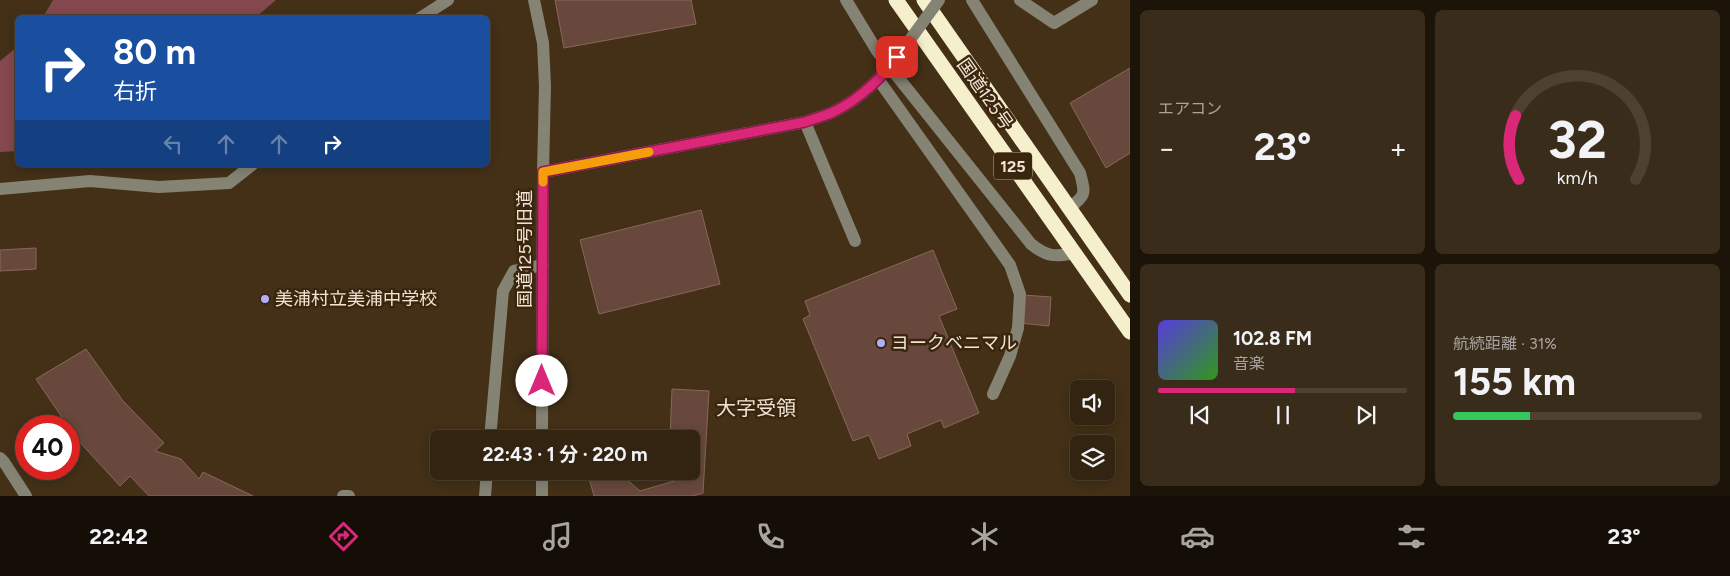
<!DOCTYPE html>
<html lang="ja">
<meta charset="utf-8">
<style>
:root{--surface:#322411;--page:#3a2c1a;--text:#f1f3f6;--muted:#a8a49f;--line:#4d4131;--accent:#db2777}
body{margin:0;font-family:Figtree,"Noto Sans JP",sans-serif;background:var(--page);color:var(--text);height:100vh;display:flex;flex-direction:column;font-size:19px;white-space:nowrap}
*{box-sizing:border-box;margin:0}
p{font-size:16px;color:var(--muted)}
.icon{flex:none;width:28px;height:28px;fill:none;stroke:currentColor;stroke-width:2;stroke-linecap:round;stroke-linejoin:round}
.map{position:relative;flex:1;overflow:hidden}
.sheet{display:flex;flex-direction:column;gap:10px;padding:10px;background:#1c1409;width:600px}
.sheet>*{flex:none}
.hud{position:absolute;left:15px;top:15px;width:475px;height:152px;border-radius:8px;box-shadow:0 2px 12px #0003,0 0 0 1px var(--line);background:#1a4fa0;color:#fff;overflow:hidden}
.fabs{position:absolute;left:1070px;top:380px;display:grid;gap:10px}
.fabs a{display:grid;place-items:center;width:45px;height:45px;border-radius:8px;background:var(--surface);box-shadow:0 2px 12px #0003,0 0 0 1px var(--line);font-size:25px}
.speed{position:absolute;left:15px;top:415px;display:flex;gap:10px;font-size:25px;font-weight:700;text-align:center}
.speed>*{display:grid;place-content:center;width:65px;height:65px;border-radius:50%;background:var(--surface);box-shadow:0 2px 12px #0003,0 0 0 1px var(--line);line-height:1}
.speed .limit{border:8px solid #d22;background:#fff;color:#111}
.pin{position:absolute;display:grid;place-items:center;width:42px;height:42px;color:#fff;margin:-21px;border-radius:10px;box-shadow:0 2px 8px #0006}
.me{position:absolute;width:55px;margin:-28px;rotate:0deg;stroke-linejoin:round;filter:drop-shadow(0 0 4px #0008)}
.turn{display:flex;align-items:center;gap:18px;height:105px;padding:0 15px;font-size:22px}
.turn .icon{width:65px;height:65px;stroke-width:2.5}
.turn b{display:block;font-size:35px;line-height:42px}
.lanes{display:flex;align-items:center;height:48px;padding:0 15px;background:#0003;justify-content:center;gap:25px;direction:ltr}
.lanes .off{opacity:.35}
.big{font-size:38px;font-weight:700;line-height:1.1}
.sheet .card{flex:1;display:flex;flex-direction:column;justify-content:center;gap:8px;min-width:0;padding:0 18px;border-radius:8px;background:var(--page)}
.sheet .dial{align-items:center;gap:0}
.dial svg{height:130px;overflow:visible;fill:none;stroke:var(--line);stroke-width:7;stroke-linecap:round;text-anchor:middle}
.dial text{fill:var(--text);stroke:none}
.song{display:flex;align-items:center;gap:15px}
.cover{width:60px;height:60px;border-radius:8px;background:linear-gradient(135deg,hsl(250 70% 55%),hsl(110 70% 35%))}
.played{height:5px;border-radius:2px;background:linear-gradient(90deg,var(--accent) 55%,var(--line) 55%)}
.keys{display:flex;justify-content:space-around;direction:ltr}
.heat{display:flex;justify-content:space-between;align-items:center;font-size:28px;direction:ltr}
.charge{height:8px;border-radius:4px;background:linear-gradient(90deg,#34c759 31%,var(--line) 0)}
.sheet .tiles{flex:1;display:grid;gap:10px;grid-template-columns:repeat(2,1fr)}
.trip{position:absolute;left:430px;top:430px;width:270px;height:50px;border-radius:8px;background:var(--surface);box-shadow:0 2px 12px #0003,0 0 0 1px var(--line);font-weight:700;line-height:50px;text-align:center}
.dock{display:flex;height:80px;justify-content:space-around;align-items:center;background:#140e07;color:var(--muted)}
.dock .icon{width:35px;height:35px}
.dock .on{color:var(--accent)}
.dock b{font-size:22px;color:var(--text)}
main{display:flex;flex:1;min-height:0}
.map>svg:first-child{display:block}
.forest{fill:#85484f}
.building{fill:#68483c;stroke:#89675a}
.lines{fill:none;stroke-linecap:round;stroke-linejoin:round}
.minor{stroke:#858374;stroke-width:12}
.highway{stroke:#f5f0cb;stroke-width:15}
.minor-bridge{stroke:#858374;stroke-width:12}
.route-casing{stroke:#8e194d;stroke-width:12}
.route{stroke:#db2777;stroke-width:9}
.slow{stroke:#f59e0b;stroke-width:9}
.poi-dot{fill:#b2adf9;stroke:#39260d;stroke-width:2}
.labels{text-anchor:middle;stroke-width:5;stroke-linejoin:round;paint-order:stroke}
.shield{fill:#39260d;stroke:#b9aa98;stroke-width:1}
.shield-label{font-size:16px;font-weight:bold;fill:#f0e3d4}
.street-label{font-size:18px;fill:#f0e3d4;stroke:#39260d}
.poi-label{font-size:18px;fill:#f0e3d4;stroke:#39260d;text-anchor:start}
.quarter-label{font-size:20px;fill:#f0e3d4;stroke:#39260d}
</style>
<main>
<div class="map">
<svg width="1130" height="496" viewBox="0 0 1130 496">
<rect width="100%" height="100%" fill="#433017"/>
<path class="forest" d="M53,0H276L256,17H43Z
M17,47V151L0,152V61Z"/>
<path class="building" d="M555,0H691L696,24L564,48Z
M1130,68V153L1106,168L1070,103Z
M701,210L720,284L599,314L580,240Z
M36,248V269L0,271V250Z
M933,250L957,309L939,316L979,413L944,428L941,420L907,434L911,446L879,459L869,435L853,441L803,319L810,315L805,301Z
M1023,295L1051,297L1049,326L1020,323Z
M86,349L123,401L164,443L155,451L181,459L199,479L203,472L253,496H149L130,476L120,486L76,438L36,379Z
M672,389L709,391L703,493L693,496H594L587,471H622L625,478L640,491L688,477V471H691V439L670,438Z"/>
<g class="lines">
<path class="minor" d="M534,0L543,43L545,86L543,172L542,439
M846,0L877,51L1031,244C1047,257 1055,257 1075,253
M972,0L1080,173C1085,193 1087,195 1069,208
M1020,0L1054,23L1092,0
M420,18L448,0
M878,79L1010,265L1020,294L1018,328L1010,356L993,394
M805,122L855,241
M543,172L805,122C815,118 826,116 835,111C862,98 886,73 904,48
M0,189L90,181L159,187L229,183L252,165
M490,439L503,291L514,271L543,265
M0,458L4,462L26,496
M343,496H349
M485,496L487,471
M542,496V471"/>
<path class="highway" d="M896,0L1130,332
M924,0L1130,295"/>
<path class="minor-bridge" d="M904,48L939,0"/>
</g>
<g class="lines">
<defs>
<path id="route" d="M542,381L543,172L805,122C815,118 826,116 835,111C858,100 882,78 897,57"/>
</defs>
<use href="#route" class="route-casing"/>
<use href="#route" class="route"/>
<path class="slow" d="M543,182V172L649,152"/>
</g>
<g class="poi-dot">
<circle cx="265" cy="299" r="5"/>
<circle cx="881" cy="343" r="5"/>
</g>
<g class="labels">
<rect class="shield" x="994" y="152.5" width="38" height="27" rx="4"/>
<g class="shield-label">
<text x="1013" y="172">125</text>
</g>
<g class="street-label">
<text transform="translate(985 94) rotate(55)" y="6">国道125号</text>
<text transform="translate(525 249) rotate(-90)" y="6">国道125号旧道</text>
</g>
<g class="poi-label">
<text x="275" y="305">美浦村立美浦中学校</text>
<text x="891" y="349">ヨークベニマル</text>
</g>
<g class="quarter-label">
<text x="756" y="415">大字受領</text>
</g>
</g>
</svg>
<div class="fabs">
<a><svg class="icon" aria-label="sound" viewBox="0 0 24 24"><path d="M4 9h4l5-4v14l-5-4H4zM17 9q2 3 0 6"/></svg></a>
<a><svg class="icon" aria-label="layers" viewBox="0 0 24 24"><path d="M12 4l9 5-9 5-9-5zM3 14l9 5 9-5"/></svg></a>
</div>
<div class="speed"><div class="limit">40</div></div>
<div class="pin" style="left:897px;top:57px;background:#d93025"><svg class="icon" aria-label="arrive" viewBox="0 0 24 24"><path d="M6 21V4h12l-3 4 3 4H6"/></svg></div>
<svg class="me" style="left:542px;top:381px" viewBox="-20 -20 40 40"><circle r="19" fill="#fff"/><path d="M0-13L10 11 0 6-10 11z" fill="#db2777"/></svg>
<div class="trip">22:43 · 1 分 · 220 m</div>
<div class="hud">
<div class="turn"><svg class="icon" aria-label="right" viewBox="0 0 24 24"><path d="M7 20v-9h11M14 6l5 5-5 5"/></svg><div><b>80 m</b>右折</div></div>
<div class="lanes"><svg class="icon off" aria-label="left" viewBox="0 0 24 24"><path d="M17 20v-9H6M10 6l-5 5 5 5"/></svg><svg class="icon off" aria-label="ahead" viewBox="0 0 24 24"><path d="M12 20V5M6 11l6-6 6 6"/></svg><svg class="icon off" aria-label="ahead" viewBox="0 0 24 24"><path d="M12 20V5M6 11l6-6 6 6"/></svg><svg class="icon" aria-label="right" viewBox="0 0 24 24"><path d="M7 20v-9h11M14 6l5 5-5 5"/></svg></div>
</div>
</div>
<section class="sheet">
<div class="tiles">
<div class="card"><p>エアコン</p>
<div class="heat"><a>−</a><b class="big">23°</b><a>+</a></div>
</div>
<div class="card dial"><svg viewBox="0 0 100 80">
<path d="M14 69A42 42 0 1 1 86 69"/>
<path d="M14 69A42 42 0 0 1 12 30" stroke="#db2777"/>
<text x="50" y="56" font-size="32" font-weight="700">32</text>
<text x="50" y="72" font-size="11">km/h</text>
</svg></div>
<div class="card">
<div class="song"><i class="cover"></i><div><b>102.8 FM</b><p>音楽</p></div></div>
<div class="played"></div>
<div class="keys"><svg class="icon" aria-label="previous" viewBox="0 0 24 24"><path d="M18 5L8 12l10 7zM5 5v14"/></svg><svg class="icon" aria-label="pause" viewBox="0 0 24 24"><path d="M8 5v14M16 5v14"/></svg><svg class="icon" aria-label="next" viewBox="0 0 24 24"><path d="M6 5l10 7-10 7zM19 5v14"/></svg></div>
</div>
<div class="card"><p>航続距離 · 31%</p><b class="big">155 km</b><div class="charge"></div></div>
</div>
</section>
</main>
<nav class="dock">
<b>22:42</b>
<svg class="icon on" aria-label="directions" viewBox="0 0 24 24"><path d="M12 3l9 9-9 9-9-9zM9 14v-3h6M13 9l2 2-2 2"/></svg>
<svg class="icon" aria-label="music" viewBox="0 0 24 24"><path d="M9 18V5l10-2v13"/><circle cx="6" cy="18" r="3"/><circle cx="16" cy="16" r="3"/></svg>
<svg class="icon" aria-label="phone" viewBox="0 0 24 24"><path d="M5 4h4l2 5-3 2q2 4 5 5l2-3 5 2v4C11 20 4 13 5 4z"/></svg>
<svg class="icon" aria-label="climate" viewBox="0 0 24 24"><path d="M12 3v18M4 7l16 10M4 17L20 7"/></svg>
<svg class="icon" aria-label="car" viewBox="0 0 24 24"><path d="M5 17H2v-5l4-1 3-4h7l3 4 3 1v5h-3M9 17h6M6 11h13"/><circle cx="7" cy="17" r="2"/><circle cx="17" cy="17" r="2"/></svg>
<svg class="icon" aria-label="filters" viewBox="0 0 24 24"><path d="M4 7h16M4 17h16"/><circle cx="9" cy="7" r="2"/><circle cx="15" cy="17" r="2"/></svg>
<b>23°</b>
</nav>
